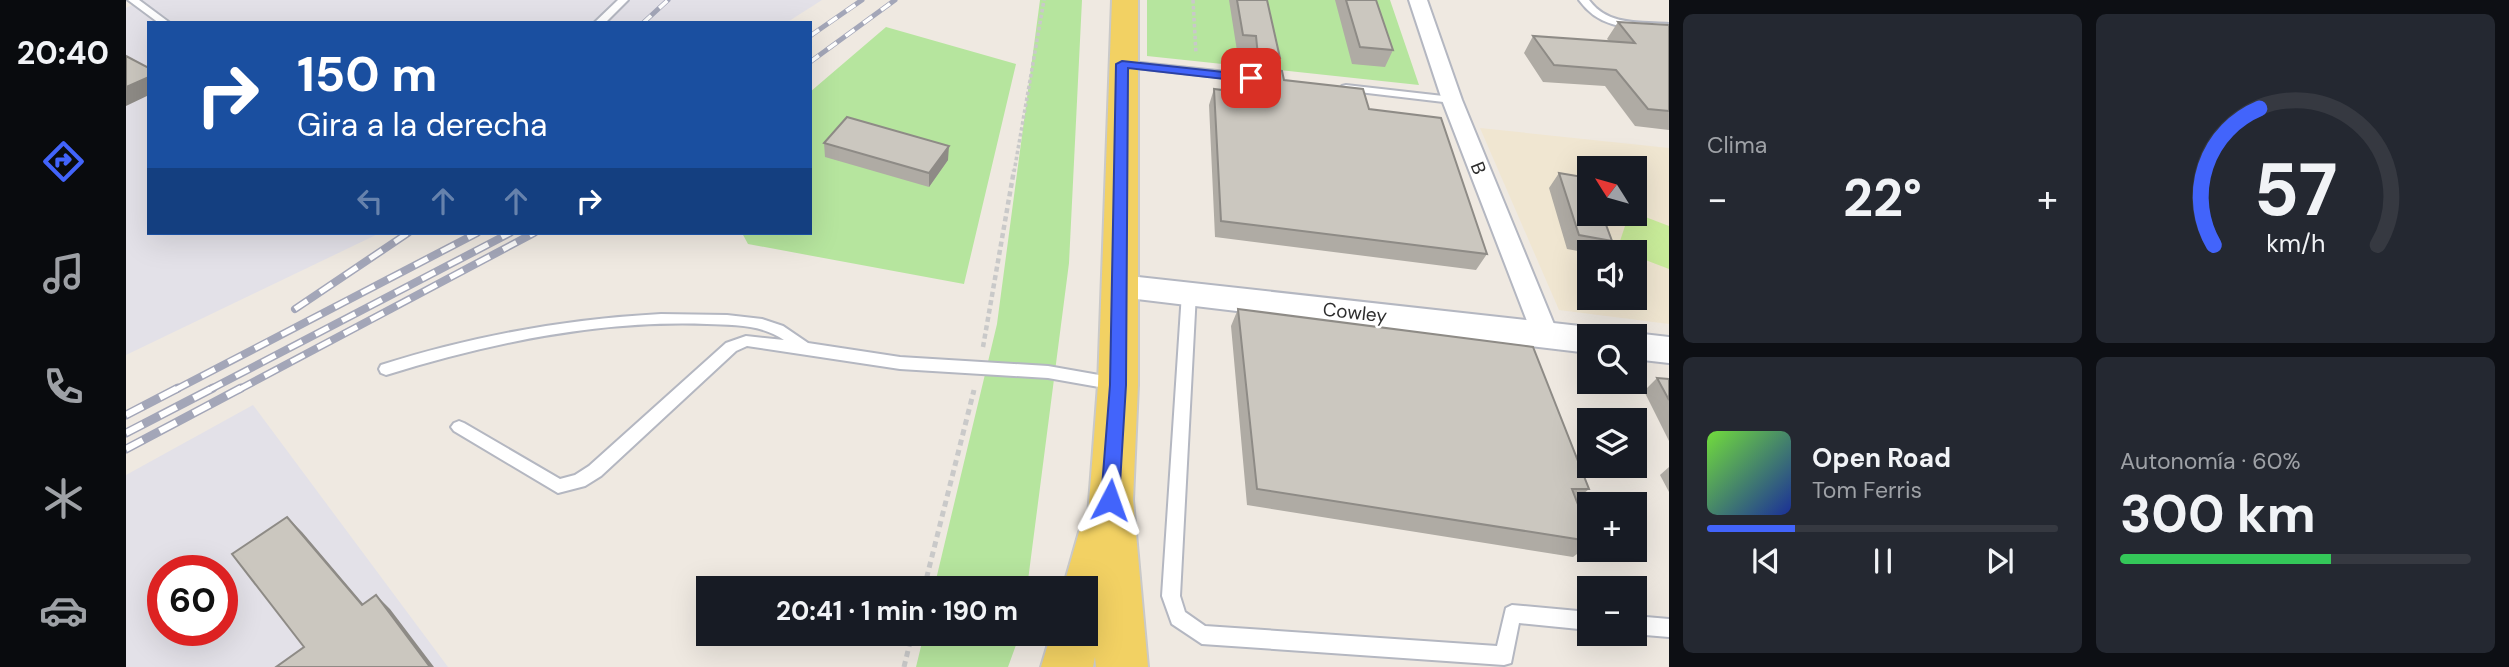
<!DOCTYPE html>
<html lang="es">
<meta charset="utf-8">
<style>
:root{--surface:#171b24;--page:#242831;--text:#f1f3f6;--muted:#9ea1a6;--line:#363941;--accent:#4264fb}
body{margin:0;font-family:"DM Sans",sans-serif;background:var(--page);color:var(--text);height:100vh;display:flex;flex-direction:column;font-size:26px;white-space:nowrap}
*{box-sizing:border-box;margin:0}
p{font-size:23px;color:var(--muted)}
.icon{flex:none;width:38px;height:38px;fill:none;stroke:currentColor;stroke-width:2;stroke-linecap:round;stroke-linejoin:round}
.map{position:relative;flex:1;overflow:hidden}
.side{display:flex;flex-direction:column;gap:14px;padding:14px;background:#0d0f14;width:840px}
.side>*{flex:none}
.banner{position:absolute;left:21px;top:21px;width:665px;height:214px;border-radius:0px;box-shadow:0 7px 28px #0002;background:#1a4fa0;color:#fff;overflow:hidden}
.needle{width:46px;rotate:307deg}
.buttons{position:absolute;left:1451px;top:156px;display:grid;gap:14px}
.buttons a{display:grid;place-items:center;width:70px;height:70px;border-radius:0px;background:var(--surface);box-shadow:0 7px 28px #0002;font-size:35px}
.speed{position:absolute;left:21px;top:555px;display:flex;gap:14px;font-size:35px;font-weight:700;text-align:center}
.speed>*{display:grid;place-content:center;width:91px;height:91px;border-radius:50%;background:var(--surface);box-shadow:0 7px 28px #0002;line-height:1}
.speed .limit{border:10px solid #d22;background:#fff;color:#111}
.pin{position:absolute;display:grid;place-items:center;width:60px;height:60px;color:#fff;margin:-30px;border-radius:14px;box-shadow:0 4px 10px #0006}
.me{position:absolute;width:77px;margin:-38px;rotate:4deg;stroke-linejoin:round;filter:drop-shadow(0 0 5px #0008)}
.turn{display:flex;align-items:center;gap:24px;height:147px;padding:0 35px;font-size:32px}
.turn .icon{width:91px;height:91px;stroke-width:2.5}
.turn b{display:block;font-size:49px;line-height:60px}
.lanes{display:flex;align-items:center;height:66px;padding:0 35px;background:#0003;justify-content:center;gap:35px;direction:ltr}
.lanes .off{opacity:.35}
.big{font-size:52px;font-weight:700;line-height:1.1}
.side .card{flex:1;display:flex;flex-direction:column;justify-content:center;gap:10px;min-width:0;padding:0 24px;border-radius:10px;background:var(--page)}
.side .dial{align-items:center;gap:0}
.dial svg{height:182px;overflow:visible;fill:none;stroke:var(--line);stroke-width:7;stroke-linecap:round;text-anchor:middle}
.dial text{fill:var(--text);stroke:none}
.song{display:flex;align-items:center;gap:21px}
.cover{width:84px;height:84px;border-radius:10px;background:linear-gradient(135deg,hsl(100 70% 55%),hsl(230 70% 35%))}
.played{height:7px;border-radius:4px;background:linear-gradient(90deg,var(--accent) 25%,var(--line) 25%)}
.keys{display:flex;justify-content:space-around;direction:ltr}
.heat{display:flex;justify-content:space-between;align-items:center;font-size:38px;direction:ltr}
.charge{height:10px;border-radius:5px;background:linear-gradient(90deg,#34c759 60%,var(--line) 0)}
.side .tiles{flex:1;display:grid;gap:14px;grid-template-columns:repeat(2,1fr)}
.trip{position:absolute;left:570px;top:576px;width:402px;height:70px;border-radius:0px;background:var(--surface);box-shadow:0 7px 28px #0002;font-weight:700;line-height:70px;text-align:center}
main{display:flex;flex:1;min-height:0}
.tab-bar{display:flex;flex-direction:column;width:126px;justify-content:space-around;align-items:center;background:#090b0e;color:var(--muted)}
.tab-bar .icon{width:49px;height:49px}
.tab-bar .active{color:var(--accent)}
.tab-bar b{font-size:32px;color:var(--text)}
.map>svg:first-child{display:block}
.industrial{fill:#e3e1e8;fill-rule:evenodd}
.education{fill:#f0e6d1;fill-rule:evenodd}
.green{fill:#b6e59e}
.pitch{fill:#c9ec9a}
.lines{fill:none;stroke-linecap:round;stroke-linejoin:round}
.service-casing{stroke:#b4b7c1;stroke-width:4}
.minor-casing{stroke:#b4b7c1;stroke-width:4}
.tertiary-casing{stroke:#b4b7c1;stroke-width:4}
.primary-casing{stroke:#c9c9c9;stroke-width:4}
.path-far2{stroke:#c9c9c9;stroke-width:3.5;stroke-dasharray:3.5 2.5;stroke-linecap:butt}
.path-far1{stroke:#c9c9c9;stroke-width:4.5;stroke-dasharray:5 3.5;stroke-linecap:butt}
.path{stroke:#c9c9c9;stroke-width:5;stroke-dasharray:6 4.5;stroke-linecap:butt}
.service{fill:#fff;fill-rule:evenodd}
.minor{fill:#fff;fill-rule:evenodd}
.tertiary{fill:#fff;fill-rule:evenodd}
.primary{fill:#f2d163;fill-rule:evenodd}
.rail-far2-casing{stroke:#a3a6b8;stroke-width:5}
.rail-far1-casing{stroke:#a3a6b8;stroke-width:8}
.rail-casing{stroke:#a3a6b8;stroke-width:9}
.rail-far2{stroke:#fff;stroke-width:3.5;stroke-dasharray:11;stroke-linecap:butt}
.rail-far1{stroke:#fff;stroke-width:5;stroke-dasharray:15;stroke-linecap:butt}
.rail{stroke:#fff;stroke-width:6;stroke-dasharray:19;stroke-linecap:butt}
.wall{fill:#afaba4}
.shaded-wall{fill:#8e8b86}
.building{fill:#cbc7bf;stroke:#8e8b86;stroke-width:2}
.route{fill:#4264fb;stroke:#2b41a3;stroke-width:2}
.labels{text-anchor:middle;stroke-width:5;stroke-linejoin:round;paint-order:stroke}
.street-label{font-size:19px;fill:#2e2e2e;stroke:#fff}
</style>
<main>
<nav class="tab-bar">
<b>20:40</b>
<svg class="icon active" aria-label="directions" viewBox="0 0 24 24"><path d="M12 3l9 9-9 9-9-9zM9 14v-3h6M13 9l2 2-2 2"/></svg>
<svg class="icon" aria-label="music" viewBox="0 0 24 24"><path d="M9 18V5l10-2v13"/><circle cx="6" cy="18" r="3"/><circle cx="16" cy="16" r="3"/></svg>
<svg class="icon" aria-label="phone" viewBox="0 0 24 24"><path d="M5 4h4l2 5-3 2q2 4 5 5l2-3 5 2v4C11 20 4 13 5 4z"/></svg>
<svg class="icon" aria-label="climate" viewBox="0 0 24 24"><path d="M12 3v18M4 7l16 10M4 17L20 7"/></svg>
<svg class="icon" aria-label="car" viewBox="0 0 24 24"><path d="M5 17H2v-5l4-1 3-4h7l3 4 3 1v5h-3M9 17h6M6 11h13"/><circle cx="7" cy="17" r="2"/><circle cx="17" cy="17" r="2"/></svg>
</nav>
<div class="map">
<svg width="1543" height="667" viewBox="0 0 1543 667">
<rect width="100%" height="100%" fill="#efe9e1"/>
<path class="industrial" d="M16,0H696L660,23H23V233H254L0,355V8Z
M127,405L322,667H0V475ZM37,570H96V630H37Z"/>
<path class="education" d="M1354,128L1543,148V324L1433,310ZM1463,168H1508V214H1463ZM1463,252H1508V298H1463Z"/>
<path class="green" d="M914,0H956L943,263L901,588H808L871,324Z
M1021,0H1264L1293,85L1021,56Z
M760,27L890,64L838,284L622,244L616,233H684V92Z
M798,634H894L882,667H790Z"/>
<path class="pitch" d="M1509,213L1543,226V269L1509,256L1508,252L1491,250L1503,214Z"/>
<g class="lines">
<defs>
<path id="service" d="M2,0H13L44,23H33Z
M492,0H502L479,23H468Z
M1453,0H1463C1482,26 1514,22 1543,24V30C1508,27 1476,32 1453,0Z
M996,61L1148,77L1153,80L1148,83L992,66L991,64Z
M1220,85L1326,97L1331,100L1326,103L1216,90V86Z
M1063,288L1070,293L1054,596L1059,612L1079,626L1371,646L1380,608L1386,605L1463,612V630L1393,623L1385,663L1378,665L1076,644L1046,624L1036,596L1056,293Z
M535,314L601,315L636,319L657,326L682,343L774,357L922,366L990,378L995,380L997,384L995,388L990,390L922,378L774,369L621,346L610,351L475,476L459,486L432,493L328,431L325,427L328,423L333,421L338,423L434,479L449,475L463,466L600,343L620,336L658,340C635,324 607,325 581,324C471,320 364,343 260,375L255,373L253,369L255,365C346,336 440,319 535,314Z
M1508,616L1543,619V637L1507,634Z"/>
<path id="minor" d="M1283,0H1301L1336,100L1432,334L1428,341L1419,344L1410,341L1406,334L1316,100Z"/>
<path id="tertiary" d="M994,275L1463,327L1475,331L1478,336H1463V353L994,297L983,294L978,286L983,278Z
M1508,333L1543,337V363L1508,359V336H1499Z"/>
<path id="primary" d="M986,0H1012V385L1007,500L1022,667H970L969,657L967,667H915L925,634H961V588H937L953,532L962,516L972,385Z"/>
</defs>
<use href="#service" class="service-casing"/>
<use href="#minor" class="minor-casing"/>
<use href="#tertiary" class="tertiary-casing"/>
<use href="#primary" class="primary-casing"/>
<path class="path-far2" d="M1067,0L1070,54
M888,172L918,0"/>
<path class="path-far1" d="M857,347L888,170"/>
<path class="path" d="M798,588L848,390
M778,667L786,634"/>
<use href="#service" class="service"/>
<use href="#minor" class="minor"/>
<use href="#tertiary" class="tertiary"/>
<use href="#primary" class="primary"/>
<defs>
<path id="rail-far2" d="M517,23L542,0
M684,36L736,0
M684,62L769,0"/>
<path id="rail-far1" d="M169,309L282,233
M49,390L351,233
M83,390L384,233
M112,390L408,233"/>
<path id="rail" d="M0,415L52,388
M0,433L87,388
M0,449L115,388"/>
</defs>
<use href="#rail-far2" class="rail-far2-casing"/>
<use href="#rail-far1" class="rail-far1-casing"/>
<use href="#rail" class="rail-casing"/>
<use href="#rail-far2" class="rail-far2"/>
<use href="#rail-far1" class="rail-far1"/>
<use href="#rail" class="rail"/>
</g>
<path class="wall" d="M1103,0H1141L1154,58L1150,70L1158,80L1243,109L1361,254L1350,270L1089,237L1083,105L1088,89L1117,92L1119,85L1128,86L1131,73H1127L1125,52L1111,51Z
M1209,0H1250L1267,50L1259,67L1226,64Z
M1492,22L1543,25V130L1509,126L1479,86L1417,82L1398,53L1407,36L1483,41L1481,39Z
M698,143L822,160L803,187L699,157Z
M1433,173L1486,241L1476,252H1463V253L1441,249L1423,188Z
M1112,309L1463,489L1450,500L1463,533V545L1447,557L1121,505L1105,326Z
M1531,378L1543,379V441L1518,391Z
M1543,467V492L1534,475Z"/>
<path class="shaded-wall" d="M23,77V95L0,106V87Z
M823,146L822,160L803,187V173Z
M161,517L176,532L250,619L236,605Z
M250,595L264,609L308,667H304Z"/>
<path class="building" d="M1111,0H1141L1154,58L1132,56L1130,36L1117,35Z
M1220,0H1250L1267,50L1234,47Z
M1492,22L1543,25V111L1522,109L1490,70L1428,65L1407,36L1509,43Z
M0,56L23,68V77L0,87Z
M1133,68L1156,71L1158,80L1237,89L1243,109L1315,118L1361,254L1095,221L1088,89L1120,93L1119,85L1135,87Z
M721,117L823,146L803,173L698,143Z
M1433,173L1463,178V214H1476L1486,241L1453,235Z
M1112,309L1407,347L1463,489H1446L1463,533V541L1131,489Z
M1531,378L1543,379V400Z
M161,517L236,605L250,595L304,667H150L178,647L106,554Z"/>
<path class="route" d="M996,61L1125,75L1131,78L1125,82L1002,68L1000,385L993,500L991,506H977L975,500L984,385L990,64Z"/>
<g class="labels">
<g class="street-label">
<text transform="translate(1353 168) rotate(68)" y="7">B</text>
<text transform="translate(1229 312) rotate(6)" y="7">Cowley</text>
</g>
</g>
</svg>
<div class="buttons">
<a><svg class="needle" viewBox="-14 -14 28 28"><path d="M0-13l5 13h-10z" fill="#e53935"/><path d="M0 13l5-13h-10z" fill="#9ea1a6"/></svg></a>
<a><svg class="icon" aria-label="sound" viewBox="0 0 24 24"><path d="M4 9h4l5-4v14l-5-4H4zM17 9q2 3 0 6"/></svg></a>
<a><svg class="icon" aria-label="search" viewBox="0 0 24 24"><circle cx="10" cy="10" r="6"/><path d="M15 15l6 6"/></svg></a>
<a><svg class="icon" aria-label="layers" viewBox="0 0 24 24"><path d="M12 4l9 5-9 5-9-5zM3 14l9 5 9-5"/></svg></a>
<a>+</a>
<a>−</a>
</div>
<div class="speed"><div class="limit">60</div></div>
<div class="pin" style="left:1125px;top:78px;background:#d93025"><svg class="icon" aria-label="arrive" viewBox="0 0 24 24"><path d="M6 21V4h12l-3 4 3 4H6"/></svg></div>
<svg class="me" style="left:984px;top:500px" viewBox="-20 -20 40 40"><path d="M0-17L14 15 0 8-14 15z" fill="#4264fb" stroke="#fff" stroke-width="4"/></svg>
<div class="trip">20:41 · 1 min · 190 m</div>
<div class="banner">
<div class="turn"><svg class="icon" aria-label="right" viewBox="0 0 24 24"><path d="M7 20v-9h11M14 6l5 5-5 5"/></svg><div><b>150 m</b>Gira a la derecha</div></div>
<div class="lanes"><svg class="icon off" aria-label="left" viewBox="0 0 24 24"><path d="M17 20v-9H6M10 6l-5 5 5 5"/></svg><svg class="icon off" aria-label="ahead" viewBox="0 0 24 24"><path d="M12 20V5M6 11l6-6 6 6"/></svg><svg class="icon off" aria-label="ahead" viewBox="0 0 24 24"><path d="M12 20V5M6 11l6-6 6 6"/></svg><svg class="icon" aria-label="right" viewBox="0 0 24 24"><path d="M7 20v-9h11M14 6l5 5-5 5"/></svg></div>
</div>
</div>
<section class="side">
<div class="tiles">
<div class="card"><p>Clima</p>
<div class="heat"><a>−</a><b class="big">22°</b><a>+</a></div>
</div>
<div class="card dial"><svg viewBox="0 0 100 80">
<path d="M14 69A42 42 0 1 1 86 69"/>
<path d="M14 69A42 42 0 0 1 34 9" stroke="#4264fb"/>
<text x="50" y="56" font-size="32" font-weight="700">57</text>
<text x="50" y="72" font-size="11">km/h</text>
</svg></div>
<div class="card">
<div class="song"><i class="cover"></i><div><b>Open Road</b><p>Tom Ferris</p></div></div>
<div class="played"></div>
<div class="keys"><svg class="icon" aria-label="previous" viewBox="0 0 24 24"><path d="M18 5L8 12l10 7zM5 5v14"/></svg><svg class="icon" aria-label="pause" viewBox="0 0 24 24"><path d="M8 5v14M16 5v14"/></svg><svg class="icon" aria-label="next" viewBox="0 0 24 24"><path d="M6 5l10 7-10 7zM19 5v14"/></svg></div>
</div>
<div class="card"><p>Autonomía · 60%</p><b class="big">300 km</b><div class="charge"></div></div>
</div>
</section>
</main>
